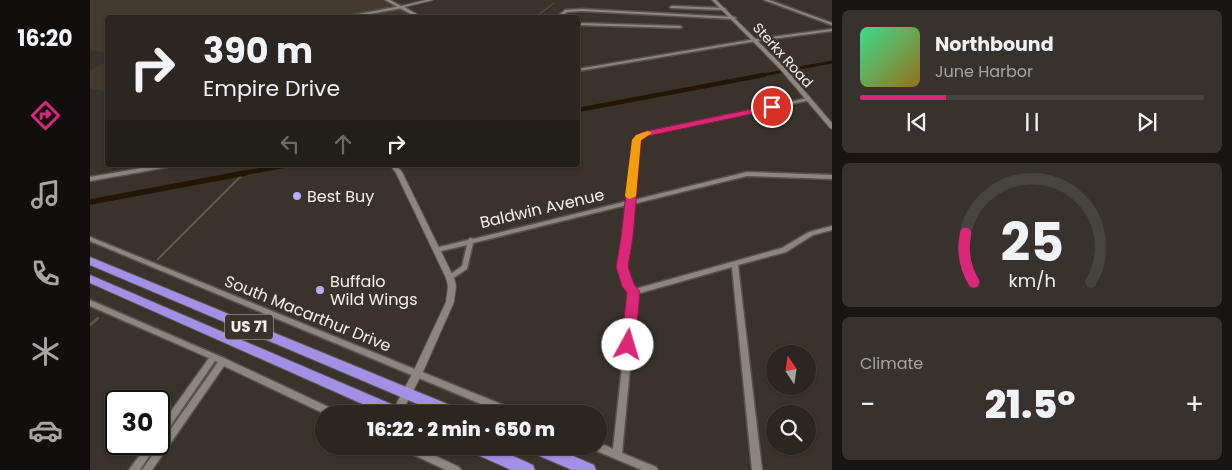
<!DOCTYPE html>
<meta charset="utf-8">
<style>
:root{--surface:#2b2621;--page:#37322e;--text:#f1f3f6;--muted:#a6a5a5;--line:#47433f;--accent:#db2777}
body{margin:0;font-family:Poppins,sans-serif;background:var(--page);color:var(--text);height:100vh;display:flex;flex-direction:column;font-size:19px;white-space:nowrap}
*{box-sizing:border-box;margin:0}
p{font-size:16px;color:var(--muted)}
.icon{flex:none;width:28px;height:28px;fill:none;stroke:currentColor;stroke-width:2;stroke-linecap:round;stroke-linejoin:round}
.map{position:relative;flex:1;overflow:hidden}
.sheet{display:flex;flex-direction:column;gap:10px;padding:10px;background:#181512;width:400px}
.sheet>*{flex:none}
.hud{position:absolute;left:15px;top:15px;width:475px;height:152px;border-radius:5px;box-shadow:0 1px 4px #0004,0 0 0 1px var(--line);background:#2b2621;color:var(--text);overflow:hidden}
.needle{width:32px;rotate:347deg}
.buttons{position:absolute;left:676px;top:345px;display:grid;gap:10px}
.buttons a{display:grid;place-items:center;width:50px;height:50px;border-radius:50%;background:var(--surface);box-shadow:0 1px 4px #0004,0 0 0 1px var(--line);font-size:25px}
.speed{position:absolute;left:15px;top:390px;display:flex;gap:10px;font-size:25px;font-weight:700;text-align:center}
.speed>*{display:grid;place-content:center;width:65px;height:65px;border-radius:50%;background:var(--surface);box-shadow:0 1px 4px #0004,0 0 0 1px var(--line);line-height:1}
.speed .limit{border:2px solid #111;border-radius:8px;background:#fff;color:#111}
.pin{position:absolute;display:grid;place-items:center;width:42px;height:42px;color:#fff;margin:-21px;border:2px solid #fff;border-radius:50%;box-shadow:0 1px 5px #0007}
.me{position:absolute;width:55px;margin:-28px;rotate:6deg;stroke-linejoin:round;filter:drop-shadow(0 0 4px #0008)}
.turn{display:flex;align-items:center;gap:18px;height:105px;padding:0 15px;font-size:22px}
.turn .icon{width:65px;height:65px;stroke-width:2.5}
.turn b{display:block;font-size:35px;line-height:42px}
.lanes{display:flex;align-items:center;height:48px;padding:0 15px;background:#0003;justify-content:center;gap:25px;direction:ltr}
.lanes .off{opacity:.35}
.big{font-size:38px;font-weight:800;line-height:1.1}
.sheet .tile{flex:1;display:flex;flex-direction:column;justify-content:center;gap:8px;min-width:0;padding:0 18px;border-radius:8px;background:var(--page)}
.sheet .dial{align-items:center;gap:0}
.dial svg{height:130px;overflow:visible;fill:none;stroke:var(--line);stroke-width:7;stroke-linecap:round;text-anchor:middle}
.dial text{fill:var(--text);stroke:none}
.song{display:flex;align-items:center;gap:15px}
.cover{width:60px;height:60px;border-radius:8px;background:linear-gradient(135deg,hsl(150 70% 55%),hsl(40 70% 35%))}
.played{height:5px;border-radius:2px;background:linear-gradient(90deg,var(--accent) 25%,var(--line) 25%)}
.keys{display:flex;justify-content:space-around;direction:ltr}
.heat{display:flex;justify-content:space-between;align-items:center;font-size:28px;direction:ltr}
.trip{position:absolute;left:225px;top:405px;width:292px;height:50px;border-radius:25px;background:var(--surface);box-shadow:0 1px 4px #0004,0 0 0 1px var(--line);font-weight:800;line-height:50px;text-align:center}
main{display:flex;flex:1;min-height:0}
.dock{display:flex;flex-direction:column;width:90px;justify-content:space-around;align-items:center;background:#110f0d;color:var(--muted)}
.dock .icon{width:35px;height:35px}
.dock .current{color:var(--accent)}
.dock b{font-size:22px;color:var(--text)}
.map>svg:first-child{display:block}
.built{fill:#443a2d}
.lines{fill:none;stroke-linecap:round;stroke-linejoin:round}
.stream-far2{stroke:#63584a;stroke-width:1}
.stream-far1{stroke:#63584a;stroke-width:2}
.stream{stroke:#63584a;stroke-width:2.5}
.canal-far2{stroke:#241604;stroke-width:3}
.canal-far1{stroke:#241604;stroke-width:4.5}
.canal{stroke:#241604;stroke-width:5.5}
.minor-casing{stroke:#57534c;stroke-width:3}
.tertiary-casing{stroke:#57534c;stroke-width:2}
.trunk-casing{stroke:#57534c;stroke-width:2}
.minor{fill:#8d867e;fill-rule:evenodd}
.tertiary{fill:#8d867e;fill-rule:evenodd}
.trunk{fill:#a290e4;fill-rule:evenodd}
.route{fill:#db2777;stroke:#8e194d}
.slow{fill:#f59e0b}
.poi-dot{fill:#b8abf7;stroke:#39332c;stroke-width:2}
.labels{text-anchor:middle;stroke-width:5;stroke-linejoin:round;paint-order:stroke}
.far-street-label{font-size:14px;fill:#f5f1ec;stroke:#39332c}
.shield{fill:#39332c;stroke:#bdb8b2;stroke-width:1}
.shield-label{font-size:15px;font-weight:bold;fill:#f5f1ec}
.poi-label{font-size:16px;fill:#f5f1ec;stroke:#39332c;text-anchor:start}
.street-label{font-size:16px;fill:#f5f1ec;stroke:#39332c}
</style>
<main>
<nav class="dock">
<b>16:20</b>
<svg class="icon current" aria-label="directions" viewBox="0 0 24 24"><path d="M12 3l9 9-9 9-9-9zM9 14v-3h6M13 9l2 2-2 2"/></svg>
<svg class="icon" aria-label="music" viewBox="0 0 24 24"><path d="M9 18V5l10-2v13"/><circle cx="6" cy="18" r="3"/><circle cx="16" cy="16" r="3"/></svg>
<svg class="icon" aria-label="phone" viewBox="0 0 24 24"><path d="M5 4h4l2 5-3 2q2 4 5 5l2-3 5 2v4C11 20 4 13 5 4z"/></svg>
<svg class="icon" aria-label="climate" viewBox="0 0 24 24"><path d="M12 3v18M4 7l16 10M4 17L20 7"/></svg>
<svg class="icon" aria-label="car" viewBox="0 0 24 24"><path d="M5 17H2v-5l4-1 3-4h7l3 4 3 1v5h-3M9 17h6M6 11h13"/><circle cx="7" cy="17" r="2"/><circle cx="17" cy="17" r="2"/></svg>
</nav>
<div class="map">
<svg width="742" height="470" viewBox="0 0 742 470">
<rect width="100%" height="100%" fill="#39332c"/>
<path class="built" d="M0,0H297L332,17L18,18L17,53L0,50Z
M17,61V92L0,88V71Z"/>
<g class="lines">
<path class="stream-far2" d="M444,18L464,3"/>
<path class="stream-far1" d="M68,259L153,174"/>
<path class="stream" d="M0,325L8,318"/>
<path class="canal-far2" d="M668,76L742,62"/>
<path class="canal-far1" d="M488,110L674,75
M148,174L199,165"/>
<path class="canal" d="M0,202L155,173"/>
<defs>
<path id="minor" d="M674,0H679L742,23V25Z
M311,6L313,7L312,8L258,18H248Z
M582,6L634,8L636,9L634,10L581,8L580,7Z
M492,9L644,17L646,18L644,19L492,11L477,12L470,18H466L475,10Z
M488,23L590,26L592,27L590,28L488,25Z
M742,29V31L666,41L488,71V69L666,39Z
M718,98H720V100L557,135L549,141L544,200L657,172L742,175V179L657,176L543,204L540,237L535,267L541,285L545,289L692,248L719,232L742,226V230L723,235L696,252L648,265L672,470H662L642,267L547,294L532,453L566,467L568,470H552L502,449L501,446H509V443L523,449L540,293L535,286L529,267L534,237L537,205L383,243L377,269L360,280H358L357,278L358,276L372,266L377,245L347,252L344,250L345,248L378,240L379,239L381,238L383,239L538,201L544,140L553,133Z
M69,165H81L78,167L0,181V177Z
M0,237L428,411L429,414H415L0,241Z
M0,300L136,359L247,411L248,414H235L134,366L62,470H52L128,362L125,361L72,438L69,439V428L119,358L0,306Z
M58,444H67L50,470H39Z
M310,446H324L369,467L371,470H356L311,449Z"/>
<path id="tertiary" d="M295,0H300L311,6L336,0H343L314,7L334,18H328Z
M622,0H626L694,67L742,123V129L740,128L690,69Z
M300,165H306L312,172L364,278L366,286L364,302L332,374L311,414H303L302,412L323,372L356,302L358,286L356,278L306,173Z"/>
<path id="trunk" d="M0,257L372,410L374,414H351L0,265Z
M0,275L315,410L317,414H295L0,283Z
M377,446H401L443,465L445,470H421L379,451Z
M436,446H460L504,465L506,470H482L438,451Z"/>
</defs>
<use href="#minor" class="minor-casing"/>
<use href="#tertiary" class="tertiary-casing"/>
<use href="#trunk" class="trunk-casing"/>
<use href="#minor" class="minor"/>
<use href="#tertiary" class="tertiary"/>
<use href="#trunk" class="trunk"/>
</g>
<path class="route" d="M682,105H685V109L558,136L551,141L543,237L538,267L544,284L550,292L545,345L543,349L538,351L533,349L531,345L537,293L532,286L526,267L531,237L542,140L552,132Z"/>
<path class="slow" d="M558,131L562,133L551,140L546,196L540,199L537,198L535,196L542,140L546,135Z"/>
<g class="poi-dot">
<circle cx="207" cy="196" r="5"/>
<circle cx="230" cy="290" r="5"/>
</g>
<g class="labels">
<g class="far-street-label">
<text transform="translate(693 55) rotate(48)" y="5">Sterkx Road</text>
</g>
<rect class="shield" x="135" y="314.5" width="48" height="25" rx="4"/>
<g class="shield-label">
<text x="159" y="332">US 71</text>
</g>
<g class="poi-label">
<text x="217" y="202">Best Buy</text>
<text x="240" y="287">Buffalo<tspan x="240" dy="18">Wild Wings</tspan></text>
</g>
<g class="street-label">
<text transform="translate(452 208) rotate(-13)" y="6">Baldwin Avenue</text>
<text transform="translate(218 313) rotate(22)" y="6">South Macarthur Drive</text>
</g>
</g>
</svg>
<div class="buttons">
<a><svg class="needle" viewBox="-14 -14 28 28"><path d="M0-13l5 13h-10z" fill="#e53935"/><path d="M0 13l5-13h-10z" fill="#a6a5a5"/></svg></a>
<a><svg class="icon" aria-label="search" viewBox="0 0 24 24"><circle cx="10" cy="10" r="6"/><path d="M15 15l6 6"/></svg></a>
</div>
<div class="speed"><div class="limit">30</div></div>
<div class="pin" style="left:682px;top:107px;background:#d93025"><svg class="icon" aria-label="arrive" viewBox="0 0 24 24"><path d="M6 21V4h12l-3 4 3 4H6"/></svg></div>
<svg class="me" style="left:538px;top:345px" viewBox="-20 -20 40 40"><circle r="19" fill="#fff"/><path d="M0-13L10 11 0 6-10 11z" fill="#db2777"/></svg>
<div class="trip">16:22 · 2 min · 650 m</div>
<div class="hud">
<div class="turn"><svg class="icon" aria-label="right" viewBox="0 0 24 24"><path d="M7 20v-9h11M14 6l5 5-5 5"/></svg><div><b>390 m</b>Empire Drive</div></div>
<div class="lanes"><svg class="icon off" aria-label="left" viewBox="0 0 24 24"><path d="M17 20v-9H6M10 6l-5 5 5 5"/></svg><svg class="icon off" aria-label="ahead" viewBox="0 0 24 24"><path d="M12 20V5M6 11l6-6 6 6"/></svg><svg class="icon" aria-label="right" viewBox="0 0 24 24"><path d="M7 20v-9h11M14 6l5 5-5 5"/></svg></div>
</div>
</div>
<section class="sheet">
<div class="tile">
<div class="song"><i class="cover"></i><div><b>Northbound</b><p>June Harbor</p></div></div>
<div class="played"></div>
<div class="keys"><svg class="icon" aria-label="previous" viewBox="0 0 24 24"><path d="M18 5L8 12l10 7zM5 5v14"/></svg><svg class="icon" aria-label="pause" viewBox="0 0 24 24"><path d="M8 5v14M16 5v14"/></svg><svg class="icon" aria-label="next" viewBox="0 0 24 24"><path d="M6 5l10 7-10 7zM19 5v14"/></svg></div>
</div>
<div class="tile dial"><svg viewBox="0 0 100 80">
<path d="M14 69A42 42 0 1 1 86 69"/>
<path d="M14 69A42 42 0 0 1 9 39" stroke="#db2777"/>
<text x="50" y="56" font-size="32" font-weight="700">25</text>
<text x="50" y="72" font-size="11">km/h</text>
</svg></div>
<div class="tile"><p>Climate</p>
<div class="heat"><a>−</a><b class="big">21.5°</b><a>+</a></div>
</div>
</section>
</main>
